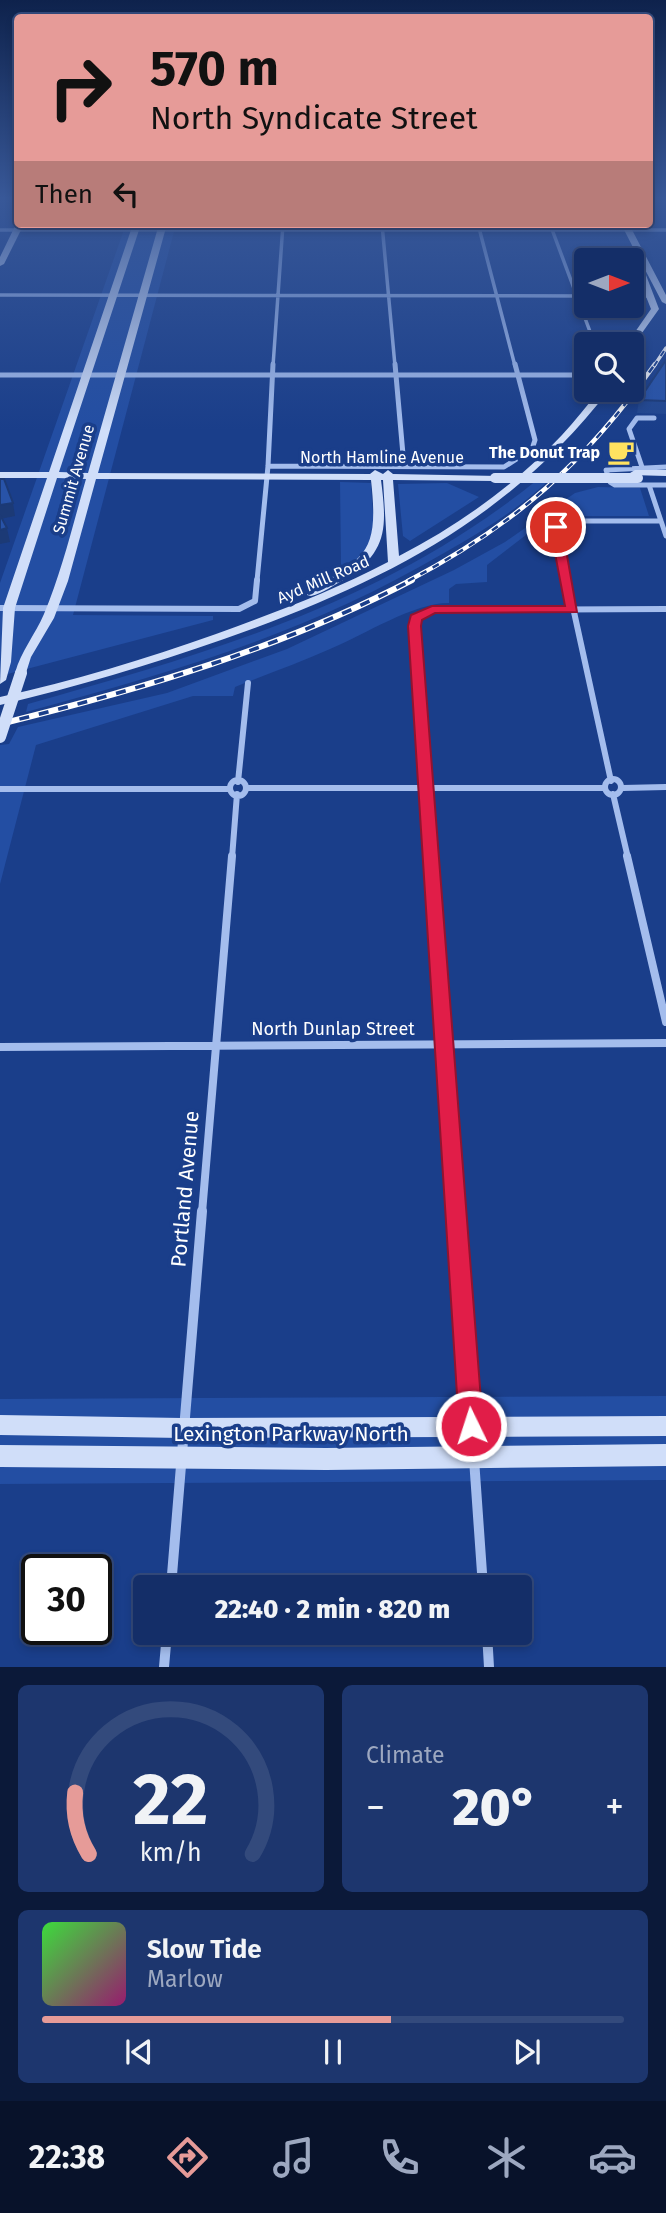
<!DOCTYPE html>
<meta charset="utf-8">
<style>
:root{--surface:#142e68;--page:#1d366e;--text:#f1f3f6;--muted:#9da8c0;--line:#334a7c;--accent:#e69b98}
body{margin:0;font-family:"Fira Sans",sans-serif;background:var(--page);color:var(--text);height:100vh;display:flex;flex-direction:column;font-size:26px;white-space:nowrap}
*{box-sizing:border-box;margin:0}
p{font-size:23px;color:var(--muted)}
.icon{flex:none;width:38px;height:38px;fill:none;stroke:currentColor;stroke-width:2;stroke-linecap:round;stroke-linejoin:round}
.map{position:relative;height:1667px;overflow:hidden}
.sheet{display:flex;flex-direction:column;gap:18px;padding:18px;background:#0b1939;flex:1}
.sheet>*{flex:none}
.banner{position:absolute;left:14px;top:14px;width:639px;height:214px;border-radius:7px;box-shadow:0 4px 10px #0003,0 0 0 2px var(--line);background:#e69b98;color:#111;overflow:hidden}
.needle{width:46px;rotate:90deg}
.tools{position:absolute;left:574px;top:248px;display:grid;gap:14px}
.tools a{display:grid;place-items:center;width:70px;height:70px;border-radius:7px;background:var(--surface);box-shadow:0 4px 10px #0003,0 0 0 2px var(--line);font-size:35px}
.speed{position:absolute;left:21px;top:1554px;display:flex;gap:14px;font-size:35px;font-weight:700;text-align:center}
.speed>*{display:grid;place-content:center;width:91px;height:91px;border-radius:50%;background:var(--surface);box-shadow:0 4px 10px #0003,0 0 0 2px var(--line);line-height:1}
.speed .limit{border:4px solid #111;border-radius:10px;background:#fff;color:#111}
.pin{position:absolute;display:grid;place-items:center;width:60px;height:60px;color:#fff;margin:-30px;border:4px solid #fff;border-radius:50%;box-shadow:0 2px 7px #0007}
.me{position:absolute;width:77px;margin:-38px;rotate:356deg;stroke-linejoin:round;filter:drop-shadow(0 0 5px #0008)}
.turn{display:flex;align-items:center;gap:24px;height:147px;padding:0 21px;font-size:32px}
.turn .icon{width:91px;height:91px;stroke-width:2.5}
.turn b{display:block;font-size:49px;line-height:60px}
.then{display:flex;align-items:center;height:66px;padding:0 21px;background:#0003;gap:14px;font-size:26px}
.big{font-size:52px;font-weight:800;line-height:1.1}
.sheet .widget{flex:1;display:flex;flex-direction:column;justify-content:center;gap:10px;min-width:0;padding:0 24px;border-radius:10px;background:var(--page)}
.sheet .dial{align-items:center;gap:0}
.dial svg{height:182px;overflow:visible;fill:none;stroke:var(--line);stroke-width:7;stroke-linecap:round;text-anchor:middle}
.dial text{fill:var(--text);stroke:none}
.song{display:flex;align-items:center;gap:21px}
.cover{width:84px;height:84px;border-radius:10px;background:linear-gradient(135deg,hsl(120 70% 55%),hsl(320 70% 35%))}
.played{height:7px;border-radius:4px;background:linear-gradient(90deg,var(--accent) 60%,var(--line) 60%)}
.keys{display:flex;justify-content:space-around;direction:ltr}
.heat{display:flex;justify-content:space-between;align-items:center;font-size:38px;direction:ltr}
.sheet .tiles{flex:1;display:grid;gap:18px;grid-template-columns:1fr 1fr}
.widget:last-child{grid-column:span 2}
.trip{position:absolute;left:133px;top:1575px;width:399px;height:70px;border-radius:7px;background:var(--surface);box-shadow:0 4px 10px #0003,0 0 0 2px var(--line);font-weight:800;line-height:70px;text-align:center}
.dock{display:flex;height:112px;justify-content:space-around;align-items:center;background:#08122a;color:var(--muted)}
.dock .icon{width:49px;height:49px}
.dock .active{color:var(--accent)}
.dock b{font-size:32px;color:var(--text)}
.map>svg:first-child{display:block}
.green{fill:#234ea3}
.lines{fill:none;stroke-linecap:round;stroke-linejoin:round}
.street-far4{stroke:#a4bded;stroke-width:3.5}
.street-far3{stroke:#a4bded;stroke-width:5}
.street-far2{stroke:#a4bded;stroke-width:6}
.street-far1{stroke:#a4bded;stroke-width:8}
.street{stroke:#a4bded;stroke-width:10}
.secondary{fill:#d0def9;fill-rule:evenodd}
.rail-far2-casing{stroke:#fff;stroke-width:3.5}
.rail-far1-casing{stroke:#fff;stroke-width:4.5}
.rail-casing{stroke:#fff;stroke-width:6}
.rail-far2{stroke:#1a3e8a;stroke-width:2;stroke-dasharray:6;stroke-linecap:butt}
.rail-far1{stroke:#1a3e8a;stroke-width:2.5;stroke-dasharray:7;stroke-linecap:butt}
.rail{stroke:#1a3e8a;stroke-width:3.5;stroke-dasharray:10;stroke-linecap:butt}
.secondary-bridge-far1{stroke:#d0def9;stroke-width:10}
.secondary-bridge{stroke:#d0def9;stroke-width:12}
.wall{fill:#224790}
.shaded-wall{fill:#1c3a76}
.building{fill:#2853a8;stroke:#1c3a76;stroke-width:2}
.route{fill:#e11d48;stroke:#92132f;stroke-width:2}
.labels{text-anchor:middle;stroke-width:7;stroke-linejoin:round;paint-order:stroke}
.far-poi-label{font-size:16px;font-weight:bold;fill:#fff;stroke:#1a3e8a;text-anchor:end}
.far-street-label{font-size:16px;fill:#fff;stroke:#1a3e8a}
.street-label{font-size:18px;fill:#fff;stroke:#1a3e8a}
.near-street-label{font-size:21px;fill:#fff;stroke:#1a3e8a}
</style>
<div class="map">
<svg width="666" height="1667" viewBox="0 0 666 1667">
<rect width="100%" height="100%" fill="#1a3e8a"/>
<path class="green" d="M126,224H176L73,615L213,616V620L0,676V583Z
M537,480H549C518,510 480,532 444,553C308,633 176,671 26,712L28,704C213,652 386,602 537,480Z
M340,482L371,483C373,537 385,547 333,575V566L341,565Z
M447,483L479,497L410,541L403,536L398,484Z
M598,487L640,488L649,516H569L558,517L545,527L544,534L526,535L487,565V582L456,584L449,589V603C413,603 366,634 330,649C299,663 267,674 235,687L233,696H193L36,745L0,884V745L9,744L18,727L167,693L287,649L454,570L505,542L575,493Z
M666,1396V1480L0,1484V1399Z"/>
<g class="lines">
<path class="street-far4" d="M382,224L395,366
M478,224L515,366
M550,224L595,345
M0,230H666
M0,295L586,296
M632,296H651
M273,366L283,224"/>
<path class="street-far3" d="M395,364L404,466
M0,375H586
M268,466L504,467L532,449L535,440L515,364
M642,467L629,429L637,418H654
M666,467L606,470L610,482L615,485H666
M649,485L666,536
M257,581L268,466L273,364
M568,581L556,527L567,521H661"/>
<path class="street-far2" d="M567,580L611,781
M0,608L239,609L255,601L257,580
M605 787a8 8 0 1 1 16 0a8 8 0 1 1-16 0Z
M230 788a8 8 0 1 1 16 0a8 8 0 1 1-16 0Z
M238,782L248,683
M248,788H604
M623,788L666,787
M0,789H229
M613,794L628,858
M232,858L237,794
M432,858L416,618L432,610L666,609"/>
<path class="street-far1" d="M432,856L456,1213
M627,856L666,1022
M0,1047L666,1043
M202,1213L232,856"/>
<path class="street" d="M456,1211L471,1426
M474,1459L483,1587
M171,1587L202,1211
M487,1633L489,1667
M164,1667L167,1633"/>
<path class="secondary" d="M17,222L24,224L4,264L0,266V257Z
M133,224H141L59,472L88,473L159,224H167L98,473L370,474L375,470L383,474L388,470L393,474L499,476L500,478L495,481L393,480L399,556C459,525 515,485 562,435C575,421 587,405 600,390H609C507,522 377,585 224,639C150,665 76,687 0,705V697C73,681 145,659 216,634C274,613 333,591 388,562L383,480H381C387,527 388,552 345,579C334,585 323,593 311,596L307,595V591C367,558 379,552 371,480L96,479L68,581L54,618L31,657L25,676H17L15,673C21,651 35,635 44,614C62,571 73,524 86,479L57,478L15,608L11,662L6,680L0,684L3,608L47,478H0V472H49Z
M621,224H629L666,295V304L662,302L641,262L659,309L632,347V345H626L651,309L633,264L637,255Z
M635,470H666V476L631,475L630,473Z
M0,1415L182,1418L666,1416V1436L182,1438L0,1435Z
M666,1444V1466L326,1470L0,1467V1445L326,1448Z"/>
<defs>
<path id="rail-far2" d="M654,366L666,348"/>
<path id="rail-far1" d="M408,581C515,525 586,462 655,364"/>
<path id="rail" d="M0,724C142,689 282,648 412,580"/>
</defs>
<use href="#rail-far2" class="rail-far2-casing"/>
<use href="#rail-far1" class="rail-far1-casing"/>
<use href="#rail" class="rail-casing"/>
<use href="#rail-far2" class="rail-far2"/>
<use href="#rail-far1" class="rail-far1"/>
<use href="#rail" class="rail"/>
<path class="secondary-bridge-far1" d="M495,478H638"/>
<path class="secondary-bridge" d="M0,737L21,673"/>
</g>
<path class="wall" d="M244,224H274V226H244Z
M666,360V414L637,413L639,400Z"/>
<path class="shaded-wall" d="M13,503L15,516L0,519V505Z
M7,528L10,542L0,544V530Z"/>
<path class="building" d="M666,360V401L639,400Z
M0,479H4L13,503L0,505Z
M0,515L7,528L0,530Z"/>
<linearGradient id="sky" x2="0" y2="1"><stop stop-color="#0e224c"/><stop offset="0.46" stop-color="#385898"/><stop offset="1" stop-color="#385898" stop-opacity="0"/></linearGradient>
<rect width="666" height="430" fill="url(#sky)"/>
<path class="route" d="M556,523L562,527L577,612L435,613L422,620L421,626L483,1426L480,1434L471,1438L463,1434L459,1426L408,626L411,615L432,606H565L550,527Z"/>
<defs>
<symbol id="cafe-bare" viewBox="-9 -9 18 18"><path d="M-5.5-4.5H6V0H3Q3 3.5 0 3.5H-2.5Q-5.5 3.5-5.5 0ZM3-3.2v2h1.7v-2ZM-6 4.5H4V6H-6Z" fill="#ffe260" stroke="#1a3e8a" stroke-width="2.5" paint-order="stroke"/></symbol>
</defs>
<g fill-rule="evenodd">
<use href="#cafe-bare" x="602" y="433" width="38" height="38"/>
</g>
<g class="labels">
<g class="far-poi-label">
<text x="600" y="458">The Donut Trap</text>
</g>
<g class="far-street-label">
<text x="382" y="463">North Hamline Avenue</text>
<text transform="translate(73 479) rotate(-74)" y="6">Summit Avenue</text>
<text transform="translate(323 579) rotate(-23)" y="6">Ayd Mill Road</text>
</g>
<g class="street-label">
<text x="333" y="1035">North Dunlap Street</text>
</g>
<g class="near-street-label">
<text transform="translate(185 1189) rotate(-85)" y="7">Portland Avenue</text>
<text x="291" y="1441">Lexington Parkway North</text>
</g>
</g>
</svg>
<div class="tools">
<a><svg class="needle" viewBox="-14 -14 28 28"><path d="M0-13l5 13h-10z" fill="#e53935"/><path d="M0 13l5-13h-10z" fill="#9da8c0"/></svg></a>
<a><svg class="icon" aria-label="search" viewBox="0 0 24 24"><circle cx="10" cy="10" r="6"/><path d="M15 15l6 6"/></svg></a>
</div>
<div class="speed"><div class="limit">30</div></div>
<div class="pin" style="left:556px;top:527px;background:#d93025"><svg class="icon" aria-label="arrive" viewBox="0 0 24 24"><path d="M6 21V4h12l-3 4 3 4H6"/></svg></div>
<svg class="me" style="left:471px;top:1426px" viewBox="-20 -20 40 40"><circle r="17" fill="#e11d48" stroke="#fff" stroke-width="3"/><path d="M0-11L8 9 0 5-8 9z" fill="#fff"/></svg>
<div class="trip">22:40 · 2 min · 820 m</div>
<div class="banner">
<div class="turn"><svg class="icon" aria-label="right" viewBox="0 0 24 24"><path d="M7 20v-9h11M14 6l5 5-5 5"/></svg><div><b>570 m</b>North Syndicate Street</div></div>
<div class="then">Then<svg class="icon" aria-label="left" viewBox="0 0 24 24"><path d="M17 20v-9H6M10 6l-5 5 5 5"/></svg></div>
</div>
</div>
<section class="sheet">
<div class="tiles">
<div class="widget dial"><svg viewBox="0 0 100 80">
<path d="M14 69A42 42 0 1 1 86 69"/>
<path d="M14 69A42 42 0 0 1 8 42" stroke="#e69b98"/>
<text x="50" y="56" font-size="32" font-weight="700">22</text>
<text x="50" y="72" font-size="11">km/h</text>
</svg></div>
<div class="widget"><p>Climate</p>
<div class="heat"><a>−</a><b class="big">20°</b><a>+</a></div>
</div>
<div class="widget">
<div class="song"><i class="cover"></i><div><b>Slow Tide</b><p>Marlow</p></div></div>
<div class="played"></div>
<div class="keys"><svg class="icon" aria-label="previous" viewBox="0 0 24 24"><path d="M18 5L8 12l10 7zM5 5v14"/></svg><svg class="icon" aria-label="pause" viewBox="0 0 24 24"><path d="M8 5v14M16 5v14"/></svg><svg class="icon" aria-label="next" viewBox="0 0 24 24"><path d="M6 5l10 7-10 7zM19 5v14"/></svg></div>
</div>
</div>
</section>
<nav class="dock">
<b>22:38</b>
<svg class="icon active" aria-label="directions" viewBox="0 0 24 24"><path d="M12 3l9 9-9 9-9-9zM9 14v-3h6M13 9l2 2-2 2"/></svg>
<svg class="icon" aria-label="music" viewBox="0 0 24 24"><path d="M9 18V5l10-2v13"/><circle cx="6" cy="18" r="3"/><circle cx="16" cy="16" r="3"/></svg>
<svg class="icon" aria-label="phone" viewBox="0 0 24 24"><path d="M5 4h4l2 5-3 2q2 4 5 5l2-3 5 2v4C11 20 4 13 5 4z"/></svg>
<svg class="icon" aria-label="climate" viewBox="0 0 24 24"><path d="M12 3v18M4 7l16 10M4 17L20 7"/></svg>
<svg class="icon" aria-label="car" viewBox="0 0 24 24"><path d="M5 17H2v-5l4-1 3-4h7l3 4 3 1v5h-3M9 17h6M6 11h13"/><circle cx="7" cy="17" r="2"/><circle cx="17" cy="17" r="2"/></svg>
</nav>
